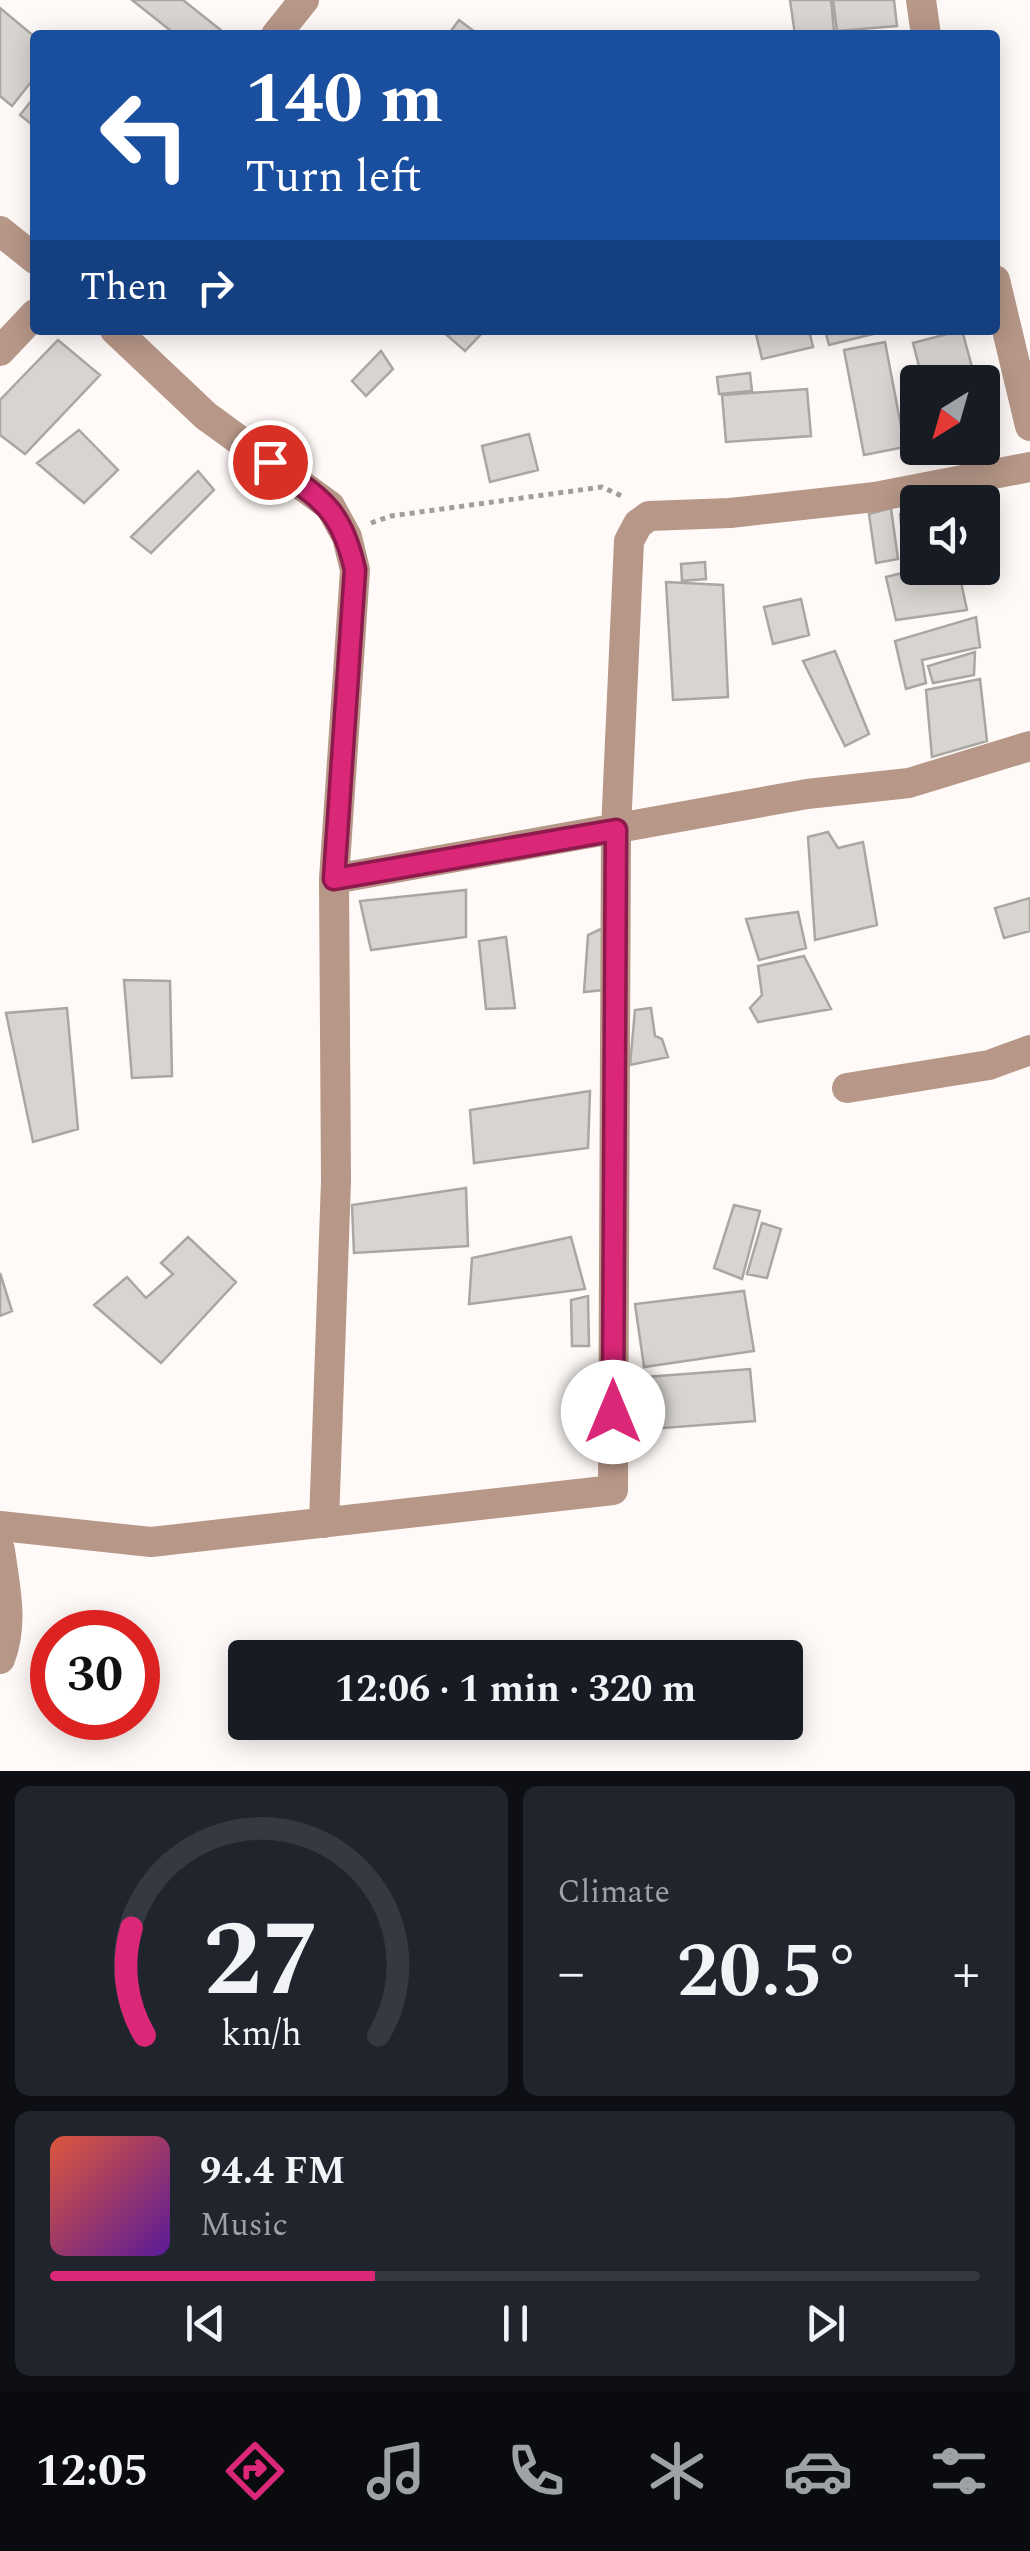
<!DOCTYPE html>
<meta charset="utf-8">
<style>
:root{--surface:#171b24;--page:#20242c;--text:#f1f3f6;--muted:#9ea1a6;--line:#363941;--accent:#db2777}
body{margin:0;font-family:Spectral,serif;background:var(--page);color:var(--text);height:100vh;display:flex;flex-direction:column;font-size:38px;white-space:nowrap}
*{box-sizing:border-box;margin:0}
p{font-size:32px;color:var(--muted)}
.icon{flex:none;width:55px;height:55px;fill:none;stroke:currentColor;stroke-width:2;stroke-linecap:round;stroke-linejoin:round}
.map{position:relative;height:1771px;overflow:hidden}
.side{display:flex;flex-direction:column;gap:15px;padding:15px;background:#0d0f14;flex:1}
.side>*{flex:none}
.banner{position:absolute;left:30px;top:30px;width:970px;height:305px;border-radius:10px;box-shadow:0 5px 25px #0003;background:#1a4fa0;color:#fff;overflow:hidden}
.needle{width:65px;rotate:217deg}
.fabs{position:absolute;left:900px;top:365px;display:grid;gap:20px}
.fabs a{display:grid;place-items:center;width:100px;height:100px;border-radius:10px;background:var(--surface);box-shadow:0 5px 25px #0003;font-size:50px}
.speed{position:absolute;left:30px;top:1610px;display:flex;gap:20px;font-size:50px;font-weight:700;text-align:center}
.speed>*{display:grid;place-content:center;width:130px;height:130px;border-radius:50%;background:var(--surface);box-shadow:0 5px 25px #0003;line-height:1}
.speed .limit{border:15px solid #d22;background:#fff;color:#111}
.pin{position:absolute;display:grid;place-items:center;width:85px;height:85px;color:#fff;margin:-42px;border:5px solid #fff;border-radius:50%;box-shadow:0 2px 10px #0007}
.me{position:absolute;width:110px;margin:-55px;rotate:0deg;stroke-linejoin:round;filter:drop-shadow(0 0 8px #0008)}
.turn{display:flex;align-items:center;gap:35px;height:210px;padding:0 50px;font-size:45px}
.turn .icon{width:130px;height:130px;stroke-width:2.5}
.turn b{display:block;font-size:70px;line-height:85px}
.then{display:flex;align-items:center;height:95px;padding:0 50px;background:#0003;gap:20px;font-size:38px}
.big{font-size:75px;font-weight:700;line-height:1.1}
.side .widget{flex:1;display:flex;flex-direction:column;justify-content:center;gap:15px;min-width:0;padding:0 35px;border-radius:15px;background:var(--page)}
.side .dial{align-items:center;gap:0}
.dial svg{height:260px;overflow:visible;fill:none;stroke:var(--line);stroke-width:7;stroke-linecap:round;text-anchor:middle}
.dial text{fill:var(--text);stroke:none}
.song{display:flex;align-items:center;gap:30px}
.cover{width:120px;height:120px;border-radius:15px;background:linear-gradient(135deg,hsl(10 70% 55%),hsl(270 70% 35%))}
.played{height:10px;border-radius:5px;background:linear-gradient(90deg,var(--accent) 35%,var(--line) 35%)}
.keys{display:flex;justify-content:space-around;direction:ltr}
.heat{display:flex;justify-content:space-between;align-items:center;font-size:55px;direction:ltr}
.side .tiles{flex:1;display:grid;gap:15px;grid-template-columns:1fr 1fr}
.widget:last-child{grid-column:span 2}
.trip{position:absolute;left:228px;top:1640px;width:575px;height:100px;border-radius:10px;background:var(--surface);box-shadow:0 5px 25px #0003;font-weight:700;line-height:100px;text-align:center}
.menu{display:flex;height:160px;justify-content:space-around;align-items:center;background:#090b0e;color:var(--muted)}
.menu .icon{width:70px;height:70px}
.menu .active{color:var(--accent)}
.menu b{font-size:45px;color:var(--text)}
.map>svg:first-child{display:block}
.building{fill:#d8d5d1;stroke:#aaa7a3;stroke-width:2.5}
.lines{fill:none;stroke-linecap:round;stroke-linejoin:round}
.path{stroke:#a29e9d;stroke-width:5;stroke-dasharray:5 5;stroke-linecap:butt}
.street{stroke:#b69788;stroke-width:30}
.route-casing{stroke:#8e194d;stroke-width:25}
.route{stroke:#db2777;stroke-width:18}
</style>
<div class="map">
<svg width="1030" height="1771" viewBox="0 0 1030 1771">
<rect width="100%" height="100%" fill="#fffaf8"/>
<path class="building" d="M132,0H183L227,35H176Z
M790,0H831L834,31L795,35Z
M833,0H894L897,26L837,31Z
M0,8L35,37V77L12,106L0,96Z
M459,20L479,35H448Z
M35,96V127L20,115Z
M441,330H485L465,351Z
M773,330H809L813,347L762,359L756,334Z
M825,330H889L829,345Z
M962,330L976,382H923L913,343Z
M58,340L100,375L25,454L0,435V400Z
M885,342L905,447L864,455L844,350Z
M381,351L393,369L366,396L352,381Z
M750,373L752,391L719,394L717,377Z
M807,389L811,436L726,442L722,395Z
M982,408L992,446L943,459L940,448H982Z
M79,430L118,470L84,503L37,463Z
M529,434L538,470L490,482L482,446Z
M198,471L214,490L151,553L131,537Z
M891,508L898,559L876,563L869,514Z
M912,508L918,554L904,556L900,514Z
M705,562L706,579L682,581L681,564Z
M923,568H958L967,610L896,620L886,577Z
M666,582L723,585L728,697L673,700Z
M801,599L809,635L773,644L764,607Z
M976,617L980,647L922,660L926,683L906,689L895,641Z
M835,651L869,734L845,746L803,661Z
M975,652L974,675L933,683L928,666Z
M980,679L987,741L932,757L926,690Z
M828,832L838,848L863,842L877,925L815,940L808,837Z
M466,890V937L371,950L360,901Z
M1030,898V931L1004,938L995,908Z
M798,912L806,948L759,960L746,919Z
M603,928V990L584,992L588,935Z
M506,937L515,1008L486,1009L479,941Z
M804,956L831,1009L758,1022L750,1008L762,995L758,966Z
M124,980L170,981L172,1076L132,1078Z
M67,1008L78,1129L33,1142L6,1013Z
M651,1008L655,1036L662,1039L668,1057L630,1065L635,1010Z
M590,1091L588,1148L474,1163L470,1110Z
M466,1188L468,1246L354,1253L352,1205Z
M734,1205L760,1211L742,1279L714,1268Z
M762,1223L781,1229L767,1278L747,1274Z
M188,1237L236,1282L161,1363L94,1305L127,1277L146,1298L173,1274L161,1263Z
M571,1237L585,1289L469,1304L472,1258Z
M0,1273L12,1311L0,1316Z
M744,1291L754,1351L644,1367L635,1304Z
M588,1296L589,1346H572L571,1300Z
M750,1369L755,1421L650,1429L646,1377Z"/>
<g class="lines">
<path class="path" d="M371,523L391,516L602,487L624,497"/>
<path class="street" d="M921,0L926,35
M276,35L304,0
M0,231L35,259
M995,280L1030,426
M115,330L206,416L330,506L347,537L355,570L334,879L336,1181L324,1523
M0,351L35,314
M334,879L807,794L909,783L1030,746
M847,1088L989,1065L1030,1050
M0,1526L151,1542L613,1490L616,830L629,541L638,524L649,516L730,513L875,497L1030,467
M0,1550C5,1588 14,1623 0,1659"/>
</g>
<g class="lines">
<defs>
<path id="route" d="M270,462C320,499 341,507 355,570L334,879L616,830L613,1412"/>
</defs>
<use href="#route" class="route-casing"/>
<use href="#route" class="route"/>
</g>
</svg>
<div class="fabs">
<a><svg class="needle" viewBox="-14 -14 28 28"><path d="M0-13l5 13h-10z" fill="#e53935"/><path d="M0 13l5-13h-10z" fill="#9ea1a6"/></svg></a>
<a><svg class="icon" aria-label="sound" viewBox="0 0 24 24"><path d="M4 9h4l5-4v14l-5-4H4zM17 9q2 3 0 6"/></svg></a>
</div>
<div class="speed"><div class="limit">30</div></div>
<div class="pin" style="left:270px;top:462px;background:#d93025"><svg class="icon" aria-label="arrive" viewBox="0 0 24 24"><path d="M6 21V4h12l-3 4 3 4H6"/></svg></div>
<svg class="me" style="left:613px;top:1412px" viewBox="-20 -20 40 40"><circle r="19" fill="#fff"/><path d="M0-13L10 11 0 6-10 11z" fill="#db2777"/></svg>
<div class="trip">12:06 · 1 min · 320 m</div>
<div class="banner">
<div class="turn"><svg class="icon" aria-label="left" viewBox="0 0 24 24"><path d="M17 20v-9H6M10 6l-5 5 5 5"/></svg><div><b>140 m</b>Turn left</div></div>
<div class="then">Then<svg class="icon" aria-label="right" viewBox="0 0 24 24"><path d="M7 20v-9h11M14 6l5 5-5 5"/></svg></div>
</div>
</div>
<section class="side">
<div class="tiles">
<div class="widget dial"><svg viewBox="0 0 100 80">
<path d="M14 69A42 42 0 1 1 86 69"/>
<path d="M14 69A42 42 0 0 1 10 36" stroke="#db2777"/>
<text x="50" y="56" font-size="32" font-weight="700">27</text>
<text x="50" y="72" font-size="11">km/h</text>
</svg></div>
<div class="widget"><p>Climate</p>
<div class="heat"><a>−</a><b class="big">20.5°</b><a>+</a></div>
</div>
<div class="widget">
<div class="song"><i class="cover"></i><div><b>94.4 FM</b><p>Music</p></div></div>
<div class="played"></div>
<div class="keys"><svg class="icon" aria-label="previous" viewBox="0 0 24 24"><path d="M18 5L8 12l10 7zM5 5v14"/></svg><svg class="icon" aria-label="pause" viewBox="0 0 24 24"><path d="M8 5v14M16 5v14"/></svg><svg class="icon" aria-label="next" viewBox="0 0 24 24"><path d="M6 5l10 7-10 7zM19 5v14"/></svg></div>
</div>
</div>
</section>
<nav class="menu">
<b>12:05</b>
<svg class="icon active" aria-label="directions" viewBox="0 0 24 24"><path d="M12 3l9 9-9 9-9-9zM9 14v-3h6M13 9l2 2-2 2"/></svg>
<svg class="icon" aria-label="music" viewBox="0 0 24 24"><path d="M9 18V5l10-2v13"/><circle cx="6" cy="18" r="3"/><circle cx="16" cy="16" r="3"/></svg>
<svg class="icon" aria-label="phone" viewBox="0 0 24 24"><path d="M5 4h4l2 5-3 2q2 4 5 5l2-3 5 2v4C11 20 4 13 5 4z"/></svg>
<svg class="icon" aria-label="climate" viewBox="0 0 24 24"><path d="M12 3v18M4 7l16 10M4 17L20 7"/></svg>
<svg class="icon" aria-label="car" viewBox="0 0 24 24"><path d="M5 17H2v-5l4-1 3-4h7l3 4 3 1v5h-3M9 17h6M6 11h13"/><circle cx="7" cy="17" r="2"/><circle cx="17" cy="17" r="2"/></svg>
<svg class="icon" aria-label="filters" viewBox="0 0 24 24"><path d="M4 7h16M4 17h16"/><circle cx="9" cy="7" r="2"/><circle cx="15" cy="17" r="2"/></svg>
</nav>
